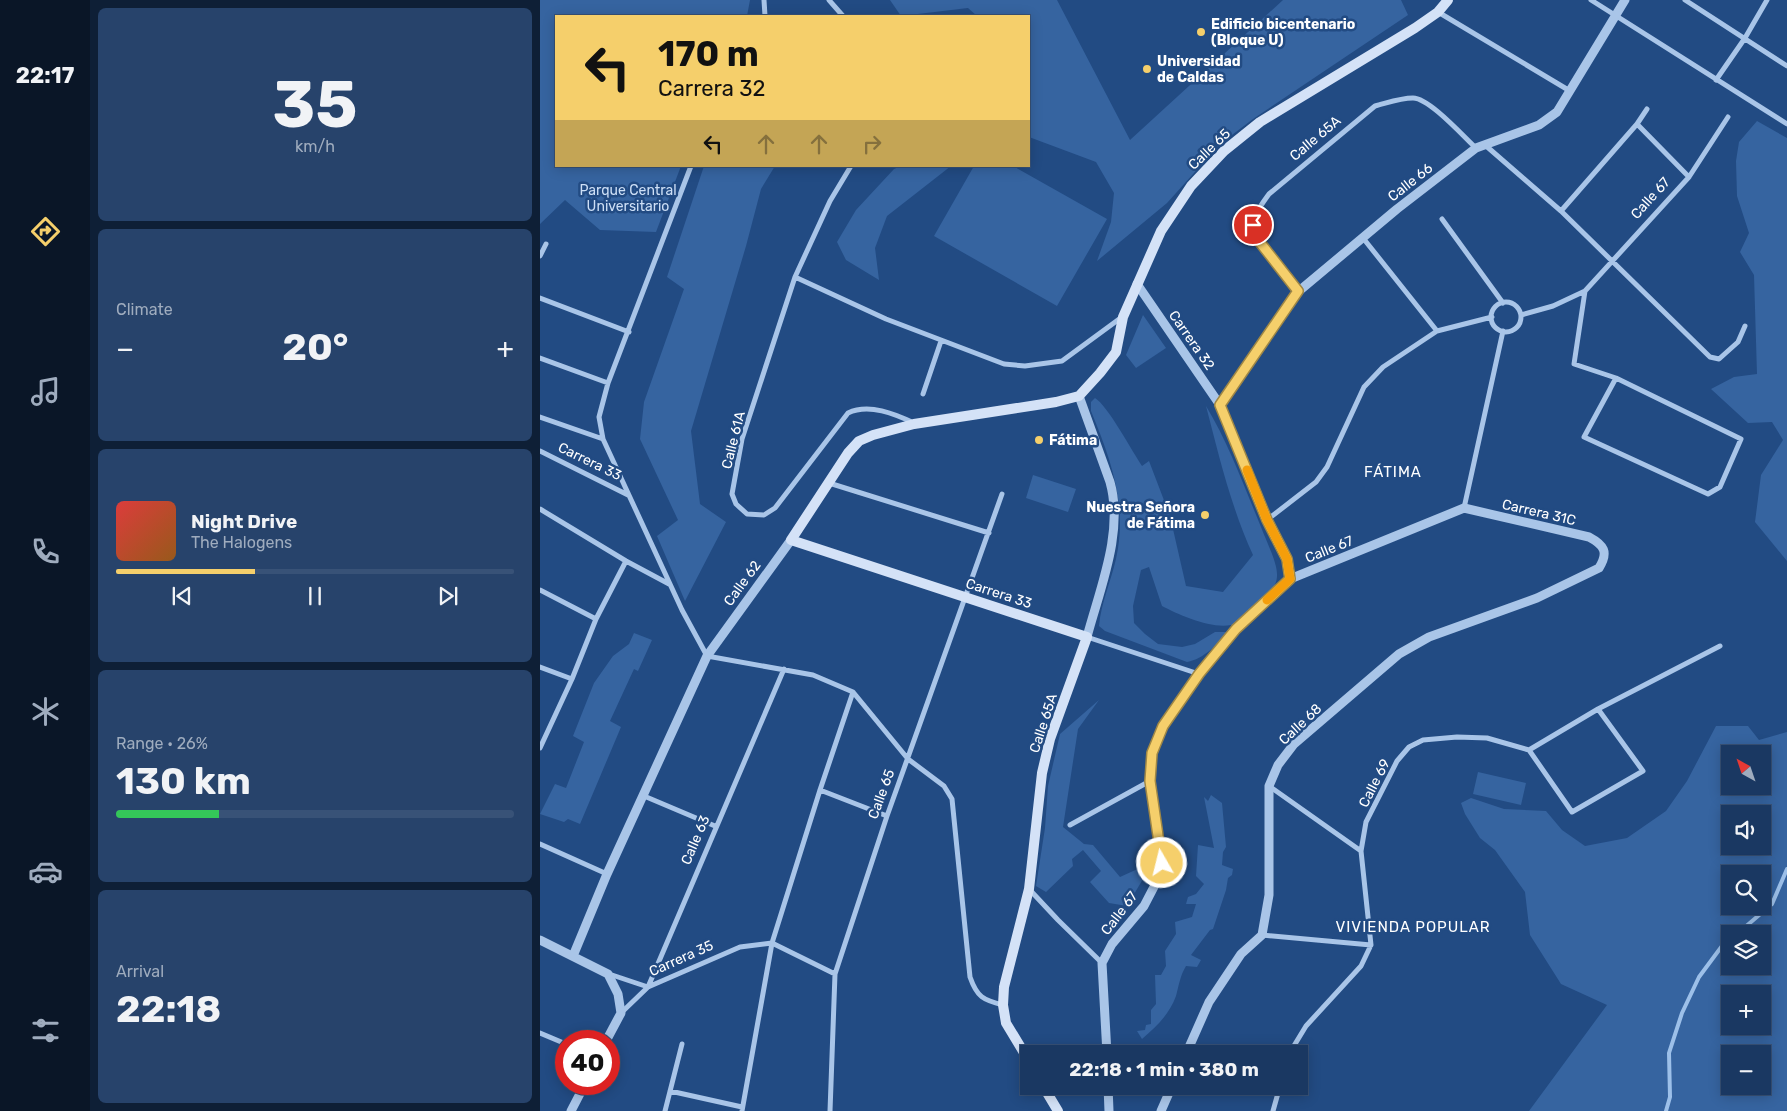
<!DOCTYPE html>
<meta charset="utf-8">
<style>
:root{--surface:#1a3862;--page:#27436b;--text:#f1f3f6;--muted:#9facbe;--line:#385277;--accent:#f5cf6b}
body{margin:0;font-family:Rubik,sans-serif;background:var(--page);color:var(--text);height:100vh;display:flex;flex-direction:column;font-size:19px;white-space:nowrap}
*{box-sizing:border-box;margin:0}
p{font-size:16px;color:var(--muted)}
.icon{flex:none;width:28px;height:28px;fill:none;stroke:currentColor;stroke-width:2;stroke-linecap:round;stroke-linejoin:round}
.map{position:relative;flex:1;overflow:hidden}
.drawer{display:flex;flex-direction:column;gap:8px;padding:8px;background:#0e1f36;width:450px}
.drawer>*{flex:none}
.hud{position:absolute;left:15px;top:15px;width:475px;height:152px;border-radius:0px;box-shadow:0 2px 12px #0003,0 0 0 1px var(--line);background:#f5cf6b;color:#111;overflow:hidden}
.needle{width:32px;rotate:320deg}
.tools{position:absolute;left:1181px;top:745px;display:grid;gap:10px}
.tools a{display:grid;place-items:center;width:50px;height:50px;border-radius:0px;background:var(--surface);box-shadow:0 2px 12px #0003,0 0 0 1px var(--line);font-size:25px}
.speed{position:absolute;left:15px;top:1030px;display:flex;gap:10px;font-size:25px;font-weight:700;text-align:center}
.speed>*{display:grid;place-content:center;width:65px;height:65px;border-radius:50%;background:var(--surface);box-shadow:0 2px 12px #0003,0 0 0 1px var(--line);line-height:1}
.speed .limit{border:8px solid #d22;background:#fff;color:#111}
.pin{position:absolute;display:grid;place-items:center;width:42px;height:42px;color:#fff;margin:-21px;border:2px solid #fff;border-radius:50%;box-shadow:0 1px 5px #0007}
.me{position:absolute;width:55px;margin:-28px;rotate:352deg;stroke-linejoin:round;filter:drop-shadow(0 0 4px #0008)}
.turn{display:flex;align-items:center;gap:18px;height:105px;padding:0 20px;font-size:22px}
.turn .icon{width:65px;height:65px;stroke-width:2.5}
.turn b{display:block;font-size:35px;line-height:42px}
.lanes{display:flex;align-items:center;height:48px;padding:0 20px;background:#0003;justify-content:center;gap:25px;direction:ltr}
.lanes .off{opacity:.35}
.big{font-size:38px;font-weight:700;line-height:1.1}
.drawer .tile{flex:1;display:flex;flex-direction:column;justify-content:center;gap:8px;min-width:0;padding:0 18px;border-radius:8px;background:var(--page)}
.drawer .dial{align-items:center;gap:0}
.dial b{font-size:65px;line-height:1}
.song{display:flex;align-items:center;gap:15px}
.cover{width:60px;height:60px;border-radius:8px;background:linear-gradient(135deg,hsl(0 70% 55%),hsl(30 70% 35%))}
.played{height:5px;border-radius:2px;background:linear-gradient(90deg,var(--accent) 35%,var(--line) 35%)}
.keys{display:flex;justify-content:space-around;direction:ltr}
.heat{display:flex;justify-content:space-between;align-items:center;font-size:28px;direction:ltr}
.charge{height:8px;border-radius:4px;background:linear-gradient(90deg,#34c759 26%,var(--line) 0)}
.trip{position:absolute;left:480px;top:1045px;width:288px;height:50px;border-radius:0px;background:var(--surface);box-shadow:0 2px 12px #0003,0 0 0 1px var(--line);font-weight:700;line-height:50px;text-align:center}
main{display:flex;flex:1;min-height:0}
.dock{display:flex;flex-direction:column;width:90px;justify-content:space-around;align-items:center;background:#0a1627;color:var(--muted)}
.dock .icon{width:35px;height:35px}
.dock .on{color:var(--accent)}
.dock b{font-size:22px;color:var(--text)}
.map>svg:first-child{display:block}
.green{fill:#3664a0;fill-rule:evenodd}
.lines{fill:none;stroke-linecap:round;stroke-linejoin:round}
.stream{stroke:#9dc0e9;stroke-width:4}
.minor{stroke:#a9c5e8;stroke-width:5}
.tertiary{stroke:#a9c5e8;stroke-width:9}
.secondary{stroke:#d4e2f7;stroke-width:10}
.route-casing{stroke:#9f8746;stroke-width:12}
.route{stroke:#f5cf6b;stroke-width:9}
.slow{stroke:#f59e0b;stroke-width:9}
.poi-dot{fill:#f5cf6b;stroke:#224b83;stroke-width:2}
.labels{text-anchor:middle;stroke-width:5;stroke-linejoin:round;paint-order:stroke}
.poi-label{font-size:14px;font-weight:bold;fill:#fff;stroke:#224b83;text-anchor:start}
.street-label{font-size:14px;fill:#fff;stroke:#224b83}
.park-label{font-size:14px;fill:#cddff6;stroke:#224b83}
.neighbourhood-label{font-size:15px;letter-spacing:1px;fill:#fff;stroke:#224b83}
</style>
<main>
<nav class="dock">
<b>22:17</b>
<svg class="icon on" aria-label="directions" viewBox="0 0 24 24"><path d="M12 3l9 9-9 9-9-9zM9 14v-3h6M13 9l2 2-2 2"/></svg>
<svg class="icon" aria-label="music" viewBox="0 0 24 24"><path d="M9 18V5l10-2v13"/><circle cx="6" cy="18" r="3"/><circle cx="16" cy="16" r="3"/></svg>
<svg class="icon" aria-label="phone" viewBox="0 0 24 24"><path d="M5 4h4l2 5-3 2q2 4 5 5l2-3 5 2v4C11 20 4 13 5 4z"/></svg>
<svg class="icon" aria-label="climate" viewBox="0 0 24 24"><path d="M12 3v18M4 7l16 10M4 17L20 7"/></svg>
<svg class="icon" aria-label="car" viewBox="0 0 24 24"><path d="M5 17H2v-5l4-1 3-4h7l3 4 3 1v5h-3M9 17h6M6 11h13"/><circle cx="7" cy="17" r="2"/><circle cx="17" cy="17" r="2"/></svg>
<svg class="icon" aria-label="filters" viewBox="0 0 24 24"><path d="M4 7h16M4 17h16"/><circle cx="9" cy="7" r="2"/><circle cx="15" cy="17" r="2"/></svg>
</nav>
<section class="drawer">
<div class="tile dial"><b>35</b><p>km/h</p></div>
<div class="tile"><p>Climate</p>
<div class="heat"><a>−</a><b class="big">20°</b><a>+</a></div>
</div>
<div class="tile">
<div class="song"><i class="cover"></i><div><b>Night Drive</b><p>The Halogens</p></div></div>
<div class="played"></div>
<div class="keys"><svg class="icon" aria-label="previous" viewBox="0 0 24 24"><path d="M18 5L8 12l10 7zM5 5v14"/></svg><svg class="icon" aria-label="pause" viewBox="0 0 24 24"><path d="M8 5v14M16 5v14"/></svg><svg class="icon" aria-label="next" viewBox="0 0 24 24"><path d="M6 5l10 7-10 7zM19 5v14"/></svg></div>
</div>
<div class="tile"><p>Range · 26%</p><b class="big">130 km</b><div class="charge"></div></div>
<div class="tile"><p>Arrival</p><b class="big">22:18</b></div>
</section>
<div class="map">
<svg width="1247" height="1111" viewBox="0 0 1247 1111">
<rect width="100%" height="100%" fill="#224b83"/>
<path class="green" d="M0,0H210L207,16H16V166H141L116,232L60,230L25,200L0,224Z
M350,0H517L590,140L743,0H861L868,15L713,119L680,144L627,203L557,261L571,222L574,193L556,162L489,137V16H437L428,8L361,16Z
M1217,121L1247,138V561L1215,522L1221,475L1243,440L1232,422L1208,423L1171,389L1194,377L1217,374L1214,275L1200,252L1209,233L1197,196L1196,161L1199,142Z
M164,166H235L221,189L206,246L151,431L160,504L186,522L145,601L117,536L138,520L100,439L104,402L144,289L127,277Z
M361,166H411L347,216L335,248L339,280L306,260L297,242L316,210L354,169Z
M434,166H473L567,219L517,306L394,236Z
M603,315L626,348L596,368L586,355Z
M555,398C568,406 592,451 602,466L609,461L630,516L646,586L683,592L713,555C691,507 679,456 666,406C689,444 704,486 721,527C725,538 737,562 737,574C738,590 720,603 709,613C704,618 698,624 691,625C671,629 639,615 622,606L609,567L601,570L593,606L594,623L605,634L618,644L642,647L655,644L675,632H689C677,644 664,659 647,662L565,631L559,626C561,603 571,581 576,559C588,506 571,460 551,411V402Z
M493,475L536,489L528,512L486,498Z
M94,633L112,640L98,671L94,669L70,721L81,727L40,824L28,819L24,822L0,814L15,784L26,788L44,742L33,736L54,683L73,656L89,644Z
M559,700L538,729L523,827L544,844L553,845L580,877L613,862L587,906L569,903L550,882L561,871L543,850L532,859L533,866L506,892L496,886L505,828L508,786L520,734Z
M1176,726H1208L1219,740L1247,732V1111H989L1067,1005L1021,984L990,935L985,892L955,850L940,838L925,814L921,803L931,798L964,809L1006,811L1022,830L1045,846L1087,838L1126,811L1147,781ZM1190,754H1222V786H1190ZM1190,814H1222V846H1190ZM1190,874H1222V906H1190ZM1190,934H1222V966H1190ZM1190,994H1222V1026H1190ZM1190,1054H1222V1086H1190Z
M938,772L986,783L981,805L933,794Z
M671,795L682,803L686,847L683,852L682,865L693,869L692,875L688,878L686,890L673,929L670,930L651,955L661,960L657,967L646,966C640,976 639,985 636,996C629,1015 616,1027 602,1039L597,1031L605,1030L606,1025L611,1024V1010L616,1004L615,975H621L626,966L625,951L636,934L635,922L652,917L656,904H646L648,897L656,894L664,884L656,876L658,845L674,848L664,797L668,801Z"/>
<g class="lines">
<path class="stream" d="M1197,934L1232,904L1247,869
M1126,1111L1130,1097L1129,1053L1142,1013L1159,977L1182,946L1190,939"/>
<path class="minor" d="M224,0L225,16
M289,0L303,16
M1051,0L1247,124
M1145,0L1247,66
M898,12L1030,91
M1176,80L1205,38L1227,0
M1097,124L1149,177
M945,145L1021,211L1170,357L1179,359L1198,342L1205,326
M151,166L68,383L59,417L63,439L142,610L167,656L273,675L313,692L368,759L404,786L412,799L430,977C437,997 443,1000 463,1005
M311,166L290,201L255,277L202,439L192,494L196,504L207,514L224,515L235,508L308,413C329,403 355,414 374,423
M1021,211L1097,124L1107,109
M902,219L963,303
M823,238L897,331
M0,256L6,244
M255,277L346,319L464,364L485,366L522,361L582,317
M759,291L715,236C711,218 718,209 729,194L835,106C847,103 860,98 873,98C889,98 923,136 936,148
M1045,291L1034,364L1076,378L1201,439L1180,487L1168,494L1044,437L1076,378
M0,298L89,332
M951 317a15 15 0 1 1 30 0a15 15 0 1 1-30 0Z
M981,315L1013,306L1045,291L1149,177L1188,117
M0,358L68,383
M383,394L401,341
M0,417L63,439
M0,451L88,495
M289,483L449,533
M924,508L963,331
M0,509L86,561L129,584
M727,520L776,482L787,467L824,387L843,367L897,331L952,317
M0,590L56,619
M547,637L659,674
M0,667L32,679
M0,748L32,679L56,619L86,561
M989,750L1032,812L1103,771L1058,709
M729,786L821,851
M280,790L347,816
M104,796L175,826
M530,825L610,781
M0,844L67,874
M489,889L518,920L562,963
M722,935L831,945
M69,974L108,987L200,947L232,943L295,974
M81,1013L108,987L244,669
M0,1033L26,1044
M749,1054L766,1026L821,966L831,945L821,851L826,822L857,761L869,747L883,740L917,737L947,738L989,750L1058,709L1180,646
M130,1091L202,1107
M125,1111L142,1044
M202,1111L232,943L280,790L313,692
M290,1111L295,974L347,816L462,494
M733,1111L740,1086"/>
<path class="tertiary" d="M597,284L680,405L727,520L747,559L750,579
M539,396L570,482C584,532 560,588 547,637
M680,405L759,291L857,209L936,148L999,125L1017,112L1085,0
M0,940L68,974L78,994L81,1013L66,1041
M33,956L67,874L167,656L251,540
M567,1054L562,963L572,944L604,906L616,883L622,863L610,781L612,753L623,725L659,674L695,629L750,579L924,508L1049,537C1064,545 1069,552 1059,568L997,598L889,637L859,654L754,744L738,765L729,786V895L722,935L701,954L669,1002L646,1054
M568,1086L569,1111
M31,1111L45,1084
M621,1111L632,1086"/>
<path class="secondary" d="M489,1061L466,1023L463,1005L464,987L489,889L502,773L510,739L547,637L251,540L308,453L319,441L333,435L374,424L516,402L539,396L560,373L576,352L583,317L621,231L651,186L684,151L720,122L875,28L898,12L908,0
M503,1086L518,1111"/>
</g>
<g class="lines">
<defs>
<path id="route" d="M622,863L610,781L612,753L623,726L659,674L696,629L750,579L747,559L727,520L680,405L758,291L715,236L713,225"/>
</defs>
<use href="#route" class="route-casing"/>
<use href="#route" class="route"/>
<path class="slow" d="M707,470L727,520L747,559L750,579L727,600"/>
</g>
<g class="poi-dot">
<circle cx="661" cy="32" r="5"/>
<circle cx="607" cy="69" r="5"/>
<circle cx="499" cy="440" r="5"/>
<circle cx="665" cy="515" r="5"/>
</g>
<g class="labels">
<g class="poi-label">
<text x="671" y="29">Edificio bicentenario<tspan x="671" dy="16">(Bloque U)</tspan></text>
<text x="617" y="66">Universidad<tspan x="617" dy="16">de Caldas</tspan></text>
<text x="509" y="445">Fátima</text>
<text x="655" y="512" text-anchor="end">Nuestra Señora<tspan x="655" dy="16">de Fátima</tspan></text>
</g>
<g class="street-label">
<text transform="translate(775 138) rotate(-40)" y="5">Calle 65A</text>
<text transform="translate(669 149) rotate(-44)" y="5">Calle 65</text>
<text transform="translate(870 182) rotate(-38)" y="5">Calle 66</text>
<text transform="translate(1110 198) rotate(-48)" y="5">Calle 67</text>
<text transform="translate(652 340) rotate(55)" y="5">Carrera 32</text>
<text transform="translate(193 440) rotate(-76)" y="5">Calle 61A</text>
<text transform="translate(50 461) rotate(26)" y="5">Carrera 33</text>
<text transform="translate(999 512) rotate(13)" y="5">Carrera 31C</text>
<text transform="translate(789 549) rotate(-22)" y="5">Calle 67</text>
<text transform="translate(202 583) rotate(-54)" y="5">Calle 62</text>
<text transform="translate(459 593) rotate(18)" y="5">Carrera 33</text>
<text transform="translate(503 723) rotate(-72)" y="5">Calle 65A</text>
<text transform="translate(760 724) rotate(-43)" y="5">Calle 68</text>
<text transform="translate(834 783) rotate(-63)" y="5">Calle 69</text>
<text transform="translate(341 794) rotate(-70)" y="5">Calle 65</text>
<text transform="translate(155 840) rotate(-67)" y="5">Calle 63</text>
<text transform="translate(579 913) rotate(-53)" y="5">Calle 67</text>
<text transform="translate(141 958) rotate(-24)" y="5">Carrera 35</text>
</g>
<g class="park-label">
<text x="88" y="195">Parque Central<tspan x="88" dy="16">Universitario</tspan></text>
</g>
<g class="neighbourhood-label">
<text x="853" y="477">FÁTIMA</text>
<text x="873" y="932">VIVIENDA POPULAR</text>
</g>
</g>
</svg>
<div class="tools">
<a><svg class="needle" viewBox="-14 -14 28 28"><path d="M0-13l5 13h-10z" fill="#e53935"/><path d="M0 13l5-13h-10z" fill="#9facbe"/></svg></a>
<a><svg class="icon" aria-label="sound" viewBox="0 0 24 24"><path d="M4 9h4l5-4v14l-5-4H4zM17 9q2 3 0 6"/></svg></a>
<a><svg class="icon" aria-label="search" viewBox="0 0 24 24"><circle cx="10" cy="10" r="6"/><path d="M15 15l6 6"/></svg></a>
<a><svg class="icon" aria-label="layers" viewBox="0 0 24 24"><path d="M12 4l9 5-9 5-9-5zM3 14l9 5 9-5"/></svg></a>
<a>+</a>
<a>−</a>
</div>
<div class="speed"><div class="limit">40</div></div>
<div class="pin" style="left:713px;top:225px;background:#d93025"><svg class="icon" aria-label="arrive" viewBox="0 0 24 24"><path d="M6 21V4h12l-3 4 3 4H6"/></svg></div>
<svg class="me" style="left:622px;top:863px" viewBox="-20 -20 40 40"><circle r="17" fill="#f5cf6b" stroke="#fff" stroke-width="3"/><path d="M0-11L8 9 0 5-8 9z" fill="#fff"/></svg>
<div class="trip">22:18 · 1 min · 380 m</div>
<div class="hud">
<div class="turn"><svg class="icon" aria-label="left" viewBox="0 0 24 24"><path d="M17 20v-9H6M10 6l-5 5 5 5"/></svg><div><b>170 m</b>Carrera 32</div></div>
<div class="lanes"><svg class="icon" aria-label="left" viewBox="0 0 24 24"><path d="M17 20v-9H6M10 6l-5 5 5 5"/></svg><svg class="icon off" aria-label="ahead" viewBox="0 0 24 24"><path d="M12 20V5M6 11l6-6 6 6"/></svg><svg class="icon off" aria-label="ahead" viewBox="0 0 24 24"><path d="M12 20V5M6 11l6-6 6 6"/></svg><svg class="icon off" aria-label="right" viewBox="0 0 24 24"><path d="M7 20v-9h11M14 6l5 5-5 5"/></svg></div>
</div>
</div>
</main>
